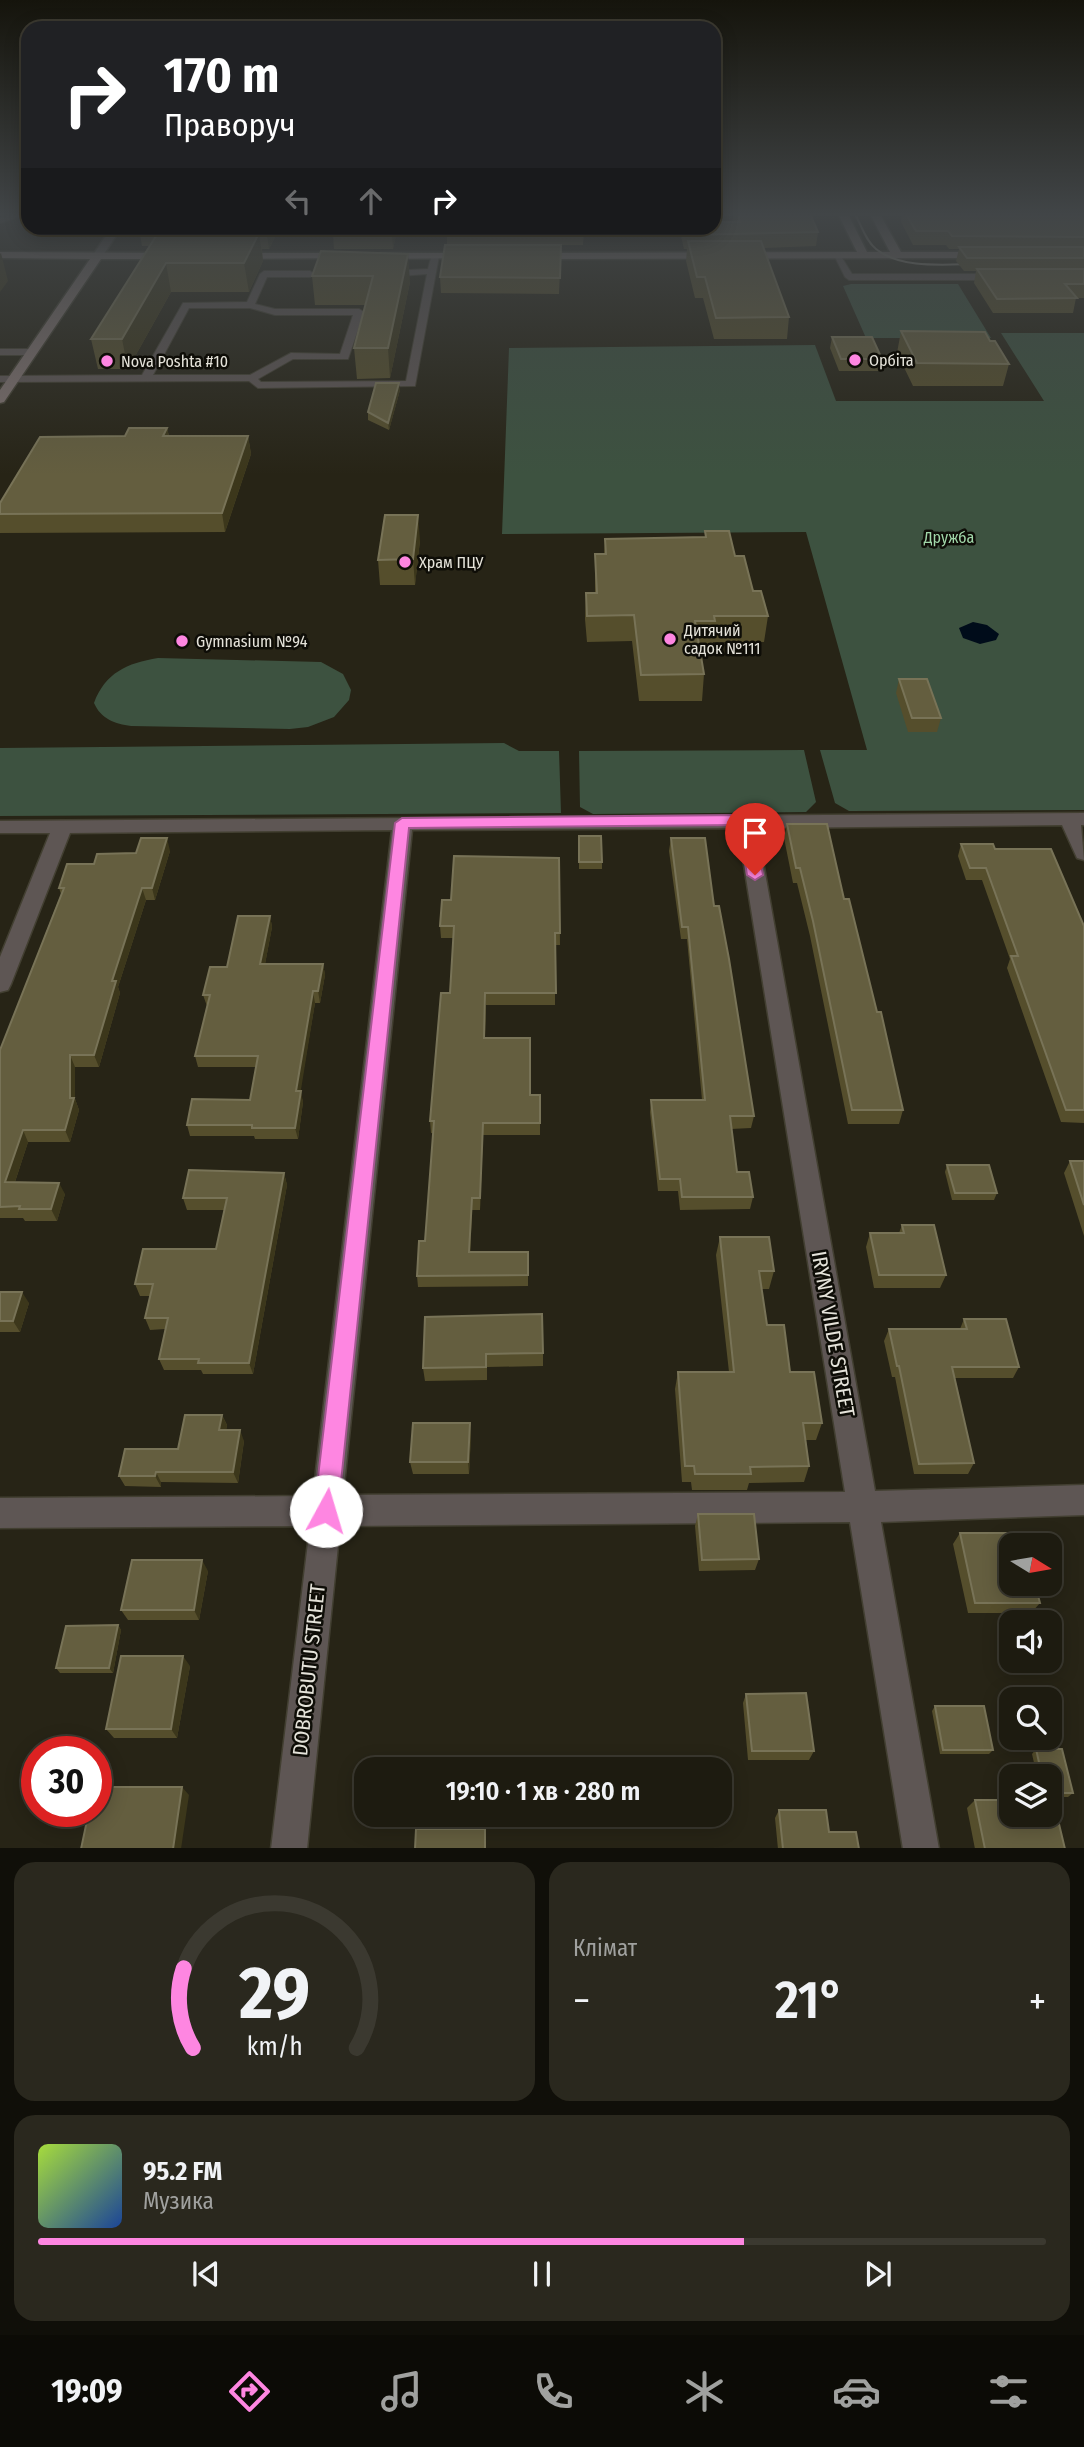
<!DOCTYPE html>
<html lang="uk">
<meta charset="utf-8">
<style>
:root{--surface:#1d1b10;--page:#2a281e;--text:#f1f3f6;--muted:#a0a19f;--line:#3b3930;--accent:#fe86e1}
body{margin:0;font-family:"Fira Sans Condensed",sans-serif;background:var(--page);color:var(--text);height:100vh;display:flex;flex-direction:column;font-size:26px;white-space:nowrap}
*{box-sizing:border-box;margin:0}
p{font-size:23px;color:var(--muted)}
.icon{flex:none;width:38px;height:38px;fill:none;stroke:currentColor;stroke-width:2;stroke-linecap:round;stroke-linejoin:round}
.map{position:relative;height:1848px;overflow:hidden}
.sheet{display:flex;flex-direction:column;gap:14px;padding:14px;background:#100f09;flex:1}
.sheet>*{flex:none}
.banner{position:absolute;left:21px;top:21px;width:700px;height:214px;border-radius:21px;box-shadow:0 4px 18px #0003,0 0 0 2px var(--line);background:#202124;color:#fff;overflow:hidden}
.needle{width:46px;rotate:101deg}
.tools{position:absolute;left:999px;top:1533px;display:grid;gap:14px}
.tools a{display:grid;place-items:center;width:63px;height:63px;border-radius:14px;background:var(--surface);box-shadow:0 4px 18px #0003,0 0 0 2px var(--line);font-size:35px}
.speed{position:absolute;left:21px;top:1736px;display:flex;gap:14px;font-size:35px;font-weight:700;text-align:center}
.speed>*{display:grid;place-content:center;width:91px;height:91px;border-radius:50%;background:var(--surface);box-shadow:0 4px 18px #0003,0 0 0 2px var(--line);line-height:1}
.speed .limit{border:10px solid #d22;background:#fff;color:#111}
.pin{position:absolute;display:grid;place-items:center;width:60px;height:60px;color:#fff;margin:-72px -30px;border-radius:50% 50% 50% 0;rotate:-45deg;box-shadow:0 0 7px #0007}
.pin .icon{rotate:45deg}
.me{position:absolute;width:77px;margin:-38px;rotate:6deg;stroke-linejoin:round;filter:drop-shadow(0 0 5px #0008)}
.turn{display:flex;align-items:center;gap:24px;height:147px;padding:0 28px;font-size:32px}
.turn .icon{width:91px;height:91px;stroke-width:2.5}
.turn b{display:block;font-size:49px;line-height:60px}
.lanes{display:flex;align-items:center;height:66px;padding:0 28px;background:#0003;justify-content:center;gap:35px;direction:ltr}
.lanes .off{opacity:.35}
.big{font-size:52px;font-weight:600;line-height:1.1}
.sheet .card{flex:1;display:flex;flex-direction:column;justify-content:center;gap:10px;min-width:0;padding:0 24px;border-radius:21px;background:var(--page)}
.sheet .dial{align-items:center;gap:0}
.dial svg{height:182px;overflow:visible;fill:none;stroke:var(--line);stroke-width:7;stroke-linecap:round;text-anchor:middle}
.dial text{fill:var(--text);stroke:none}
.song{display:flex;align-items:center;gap:21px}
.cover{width:84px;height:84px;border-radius:10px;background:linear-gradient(135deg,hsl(80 70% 55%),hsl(220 70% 35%))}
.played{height:7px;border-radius:4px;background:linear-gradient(90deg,var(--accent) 70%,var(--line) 70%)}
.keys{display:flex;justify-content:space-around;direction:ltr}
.heat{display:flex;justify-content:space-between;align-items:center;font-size:38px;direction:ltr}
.sheet .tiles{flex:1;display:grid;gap:14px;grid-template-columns:1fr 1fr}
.card:last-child{grid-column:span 2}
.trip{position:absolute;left:354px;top:1757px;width:378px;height:70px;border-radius:21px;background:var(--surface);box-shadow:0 4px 18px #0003,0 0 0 2px var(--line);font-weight:600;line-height:70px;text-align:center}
.dock{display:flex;height:112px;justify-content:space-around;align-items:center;background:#0c0b06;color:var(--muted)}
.dock .icon{width:49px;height:49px}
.dock .on{color:var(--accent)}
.dock b{font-size:32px;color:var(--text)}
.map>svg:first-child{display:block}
.green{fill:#3d5240}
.water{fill:#000c1a}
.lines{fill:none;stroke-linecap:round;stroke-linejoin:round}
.lane-casing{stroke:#423f31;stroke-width:2}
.street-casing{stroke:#423f31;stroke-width:3}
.secondary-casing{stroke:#423f31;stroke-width:3}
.lane{fill:#5e5654;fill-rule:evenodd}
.street{fill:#5e5654;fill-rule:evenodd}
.secondary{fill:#7e716e;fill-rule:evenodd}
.tram{stroke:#868378;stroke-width:2}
.wall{fill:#554e2c}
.shaded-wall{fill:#3c371b}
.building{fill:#645e3f;stroke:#787357;stroke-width:2}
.route{fill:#fe86e1;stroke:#a55792;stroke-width:2}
.poi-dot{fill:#fe86e1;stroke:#0e0d07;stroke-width:2.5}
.labels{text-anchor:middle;stroke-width:5;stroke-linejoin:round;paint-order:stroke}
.far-poi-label{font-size:16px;fill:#e5e3da;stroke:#0e0d07;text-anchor:start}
.far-park-label{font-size:16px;fill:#a1d7a9;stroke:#0e0d07}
.near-street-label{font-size:21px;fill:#e5e3da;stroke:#0e0d07}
</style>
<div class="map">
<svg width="1084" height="1849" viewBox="0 0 1084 1849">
<rect width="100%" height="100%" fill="#272416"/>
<path class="green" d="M851,284H958L991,338H866L843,286Z
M1001,333H1084V810L849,811L835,803L820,750H867L806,532L502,534L509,348L815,345L836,401H1044Z
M158,658L321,662L343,674L351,690L349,700L334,717L308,727L290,729L131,726C115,724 101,719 94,703C105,673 127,663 158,658Z
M504,743L519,751H559L561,813L0,816V748Z
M804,750L816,802L806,812L593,814L580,807L579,751Z"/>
<path class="water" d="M973,622L987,625L999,634L996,640L980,644L963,638L959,628Z"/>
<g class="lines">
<defs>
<path id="lane" d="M8,216H22L0,223V218Z
M413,228L468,230L472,232L468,234H417L413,232Z
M833,253H839L852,274H997L1001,277L997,280H849L845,277Z
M432,254L439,256L415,386L258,388L249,381L0,382V376L142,375L183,303L247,302L260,274L264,271H310L314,274L310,277H267L255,304L275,309H359L364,312L348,359H293L258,379L261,382L406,381L427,274L387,277L383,274L387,271L428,269ZM189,308H250L275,315H353L340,354L291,353L250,375H153Z
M0,349H31L36,352L31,355H0Z"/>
<path id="street" d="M111,228H121L102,257H94L93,255Z
M1084,813V825H1081L1084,860L1077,858L1062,825L757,828L875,1491L1084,1485V1515L881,1522L939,1849H903L850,1522L340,1526L307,1849H271L310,1526L0,1528V1498L313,1496L392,830L70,833L11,984L8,990L0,992V957L50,833H0V821ZM738,828L845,1492L343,1495L412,830Z"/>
<path id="secondary" d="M839,216H849L867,252H890L871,216H881L901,252H985L990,255L985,258L534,259L529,256L534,253L857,252Z
M0,252L169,253L174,256L169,259H101L4,402L0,403V390L90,259L0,258Z
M348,253L352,254V258L237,259L232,256L237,253Z
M470,253L474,254V258L380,259L375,256L380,253Z"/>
</defs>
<use href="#lane" class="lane-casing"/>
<use href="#street" class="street-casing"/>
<use href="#secondary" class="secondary-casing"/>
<use href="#lane" class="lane"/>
<use href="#street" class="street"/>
<use href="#secondary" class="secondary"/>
<path class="tram" d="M856,216C862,227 866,241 876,249C902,270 948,264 979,264"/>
</g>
<path class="wall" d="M733,216H811L818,232L816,246L764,248L789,317L787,339H714L703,298H695L686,261L687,249H684L681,236V228H714L734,222Z
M902,216H1084L1081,217L1084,220V298H1076L1073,313H993L974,283L976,271H964L956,261L959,249H949L946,245H913L901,222Z
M139,228H273L275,237L269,249H262L263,261L249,292H171L128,369H98L91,339L149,246H142Z
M335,228H402L400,235H396L393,249H334L333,234Z
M447,228L584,230L583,245H561L559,294L441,293L440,277L447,245Z
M321,251L410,282L390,378L357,379L354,348L366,305H315L312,276Z
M901,331L1009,364L1003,386H913L897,353Z
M832,337L882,359L880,371H839L830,348Z
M400,390L389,430L368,420V412Z
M167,428L169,436H248L251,454L225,532L0,533V503L125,436Z
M705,531L735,556L768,616L764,642H713L712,647H700L704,674L702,701H639L632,641L587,642L585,619L586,593H595V554H604L605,539L705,537Z
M420,540L415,585H380L378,560Z
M899,679L941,718L937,732H908L896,693Z
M787,824L844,899L877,1012L903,1110L899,1124H848L810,936L797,883H793L784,838Z
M579,836L602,862V869H579Z
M671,838L714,906L754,1116L751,1128L731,1129L737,1172L753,1197L750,1209L680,1210L678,1191H658L650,1112L651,1100H702L687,939H681L669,851Z
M961,844L995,849L1084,926V1123L1061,1122L1007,968L1010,959L982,880H966L958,856Z
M170,851L155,900H146L118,987L120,993L99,1067H75V1099L79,1110L70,1142H28L15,1182L65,1194L57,1221H25L23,1218H0V1050L61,894L59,888L94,864L136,853Z
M559,858L560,945H555V1005H486L485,1038L530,1095H540V1135H483L480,1210H472L470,1252H528V1286L418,1287L417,1276L425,1241L433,1133H431L430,1121L450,993L453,938H441L440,926L451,900Z
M270,916L272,927L265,964H323L325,975L320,1003H315L300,1091L303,1102L298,1139H255L254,1136H190L187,1125L250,1100L256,1067H198L195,1056L207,1006L203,995Z
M1070,1161H1084V1236L1064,1173Z
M947,1165L997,1193L994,1200H952L945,1172Z
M284,1173L287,1185L253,1374H203L201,1370H164L159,1359L165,1329L150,1330L145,1318L150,1296H140L135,1284L216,1249L224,1210H187L183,1198Z
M902,1225L946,1275L940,1288H874L866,1247L870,1233H899Z
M720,1237L774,1271L769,1289H762L767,1325L790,1372L822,1423L816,1440H806L809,1466L804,1482L749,1483L747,1490H692L691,1482H682L675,1389L678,1372H729L716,1255Z
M0,1292L29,1303L20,1332H0Z
M425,1317L543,1353V1366L487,1367V1380L425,1381L423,1368Z
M964,1319L1019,1367L1013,1378H955L974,1463L968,1474H914L895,1377H892L884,1341L889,1329H960Z
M222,1415L227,1425L226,1430L244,1441L238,1483L161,1482V1487L125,1486L119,1476L178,1449Z
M471,1435L469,1474H413L410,1462Z
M698,1514L759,1559L755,1570L699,1571L695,1526Z
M960,1533L1040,1603L1031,1613H968L953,1544Z
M208,1571L199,1620H128L121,1610Z
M118,1625L121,1630L113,1673H60L56,1668Z
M190,1666L177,1738H114L106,1729Z
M746,1694L814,1751L809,1760H748L743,1703Z
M935,1706L993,1750L989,1754H940L932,1711Z
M1036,1749L1073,1793L1068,1797H1050V1776H1037L1032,1754Z
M975,1800L1065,1849H975L967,1808Z
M779,1810L829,1832L859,1849H778L775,1818Z"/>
<path class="shaded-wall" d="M266,228H273L275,237L269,249Z
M393,228H396V235L393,249L392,234Z
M259,233L263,261L249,292L244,263Z
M1,253L8,281L0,292V254Z
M408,254L410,282L390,378L388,348Z
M166,263L171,292L128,369L122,339Z
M399,383L400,390L389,430L388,423Z
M167,428L171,446L163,436Z
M248,436L251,454L225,532L222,513Z
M418,515L420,540L415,585L413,559Z
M167,838L170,851L155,900L152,888Z
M142,888L146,900L118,987L120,993L99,1067L94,1055L112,981Z
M270,916L272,927L263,975L260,964Z
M323,964L325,975L320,1003L318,991Z
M313,991L315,1003L299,1102L296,1091Z
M485,993L486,1005L484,1049V1038Z
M70,1055L75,1067V1099L79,1110L70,1142L65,1130L70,1098Z
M301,1091L303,1102L298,1139L295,1128Z
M483,1123V1135L480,1210V1198Z
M23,1130L28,1142L11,1194L5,1182Z
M284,1173L287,1185L253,1374L249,1363Z
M59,1183L65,1194L57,1221L51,1209Z
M472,1198V1210L470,1263L469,1252Z
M22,1292L29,1303L20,1332L13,1321Z
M222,1415L227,1425L224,1441L219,1430Z
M470,1423L471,1435L469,1474L468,1462Z
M240,1430L244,1441L238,1483L233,1472Z
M156,1472L161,1482V1487L155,1476Z
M202,1560L208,1571L199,1620L194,1610Z
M118,1625L121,1630L113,1673L109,1668Z
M183,1656L190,1666L177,1738L171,1729Z
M182,1787L189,1795L181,1849H173Z"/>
<path class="building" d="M738,216H811L818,232L685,235L683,228H714V222H740Z
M907,216H1080L1084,220V237L952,236L948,231H916Z
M166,228H266V229H166Z
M335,228H393L392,234H333Z
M447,228H584V230H561V235H446Z
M158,233H259L244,263H166L122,339H91Z
M688,241H761L789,317L716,318L705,277H697Z
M445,245H561L560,278L440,277Z
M959,247H1084V258H967Z
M321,251L408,254L388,348H354L373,276H312Z
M977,269H1084V284H1065L1077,298L997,299Z
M901,331L985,332L990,341H995L1009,364L917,363Z
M832,337H872L882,359H841Z
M376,383H399L388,423L368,412Z
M129,428H167L163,436H248L222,513L0,514V503L40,437L125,436Z
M385,515H418L413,559L378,560Z
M705,531H729L735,556H744L753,591H761L768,616H714L715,621H695L704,674L641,675L634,615L587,616L586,593H597L595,554H606L605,539L706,537Z
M899,679H927L941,718H912Z
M787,824H827L844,899H849L877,1012H881L903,1110H852L813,921L800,868H796Z
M579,836H601L602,862H579Z
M141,838H167L152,888H142L112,981H116L94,1055H70V1098H74L65,1130H23L5,1182L59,1183L51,1209H19L20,1206L0,1207V1050L64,888H59L67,864H94L97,854L136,853Z
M671,838H705L714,906H719L729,959L754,1116H730L737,1172H749L753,1197H682L680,1179H660L651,1100H705L688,927H682Z
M961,844H993L995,849H1051L1084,926V1110H1066L1011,956H1018L986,868H970Z
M454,856L559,858L560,933H555L556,993H485L484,1038H530V1095H540V1123H483L480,1198H472L469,1252H528V1275L417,1276L419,1241H425L434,1121H430L441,993H450L454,926H440L442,900H451Z
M238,916H270L260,964H323L318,991H313L296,1091H301L295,1128H252V1125H187L192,1099L250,1100L258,1056H195L210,995H203L210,967H227Z
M1070,1161H1084V1205Z
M947,1165H989L997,1193H955Z
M189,1170L284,1173L249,1363H198L199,1359H159L168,1318H145L153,1284H135L143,1249H216L227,1198H183Z
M902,1225H934L946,1275H879L870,1233H904Z
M720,1237H769L774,1271H759L767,1325H784L790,1372H814L822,1423H803L809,1466L750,1467L751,1474H695L694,1466H685L678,1372H734Z
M0,1292H22L13,1321H0Z
M542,1314L543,1353L486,1354V1367L423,1368L425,1317Z
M964,1319H1006L1019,1367H952L974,1463L919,1464L899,1366H897L889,1329H967Z
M185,1415H222L219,1430H240L233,1472H156L155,1476H119L125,1449H178Z
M413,1423H470L468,1462H410Z
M698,1514H754L759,1559L702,1560Z
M960,1533H1022L1025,1545H1012V1584H1035L1040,1603H975Z
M132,1560H202L194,1610H121Z
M118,1625L109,1668H56L66,1626Z
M121,1656H183L171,1729H106Z
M806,1693L814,1751H752L746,1694Z
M935,1706H984L993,1750H943Z
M1036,1749H1062L1073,1793H1050V1776H1042Z
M96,1787H182L173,1849H81L89,1811H96Z
M1050,1799H1053L1065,1849H985L975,1800H1012V1815H1050Z
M779,1810H826L829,1832H856L859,1849H783Z
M416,1829H485V1849H415Z"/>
<linearGradient id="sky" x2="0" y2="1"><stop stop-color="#15140c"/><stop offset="0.45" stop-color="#414547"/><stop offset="1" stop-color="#414547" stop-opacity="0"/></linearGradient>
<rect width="1084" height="475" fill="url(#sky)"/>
<path class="route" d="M746,815L753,820L763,875L755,880L747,875L739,825L409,828L338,1511L334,1520L326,1523L318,1520L314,1511L395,823L402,818Z"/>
<g class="poi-dot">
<circle cx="855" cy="360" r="7"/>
<circle cx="107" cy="361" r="7"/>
<circle cx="405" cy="562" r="7"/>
<circle cx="670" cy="639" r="7"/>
<circle cx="182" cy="641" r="7"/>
</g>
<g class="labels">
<g class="far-poi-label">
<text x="869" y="366">Орбіта</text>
<text x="121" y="367">Nova Poshta #10</text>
<text x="419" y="568">Храм ПЦУ</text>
<text x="684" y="636">Дитячий<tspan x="684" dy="18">садок №111</tspan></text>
<text x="196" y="647">Gymnasium №94</text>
</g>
<g class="far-park-label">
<text x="949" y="543">Дружба</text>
</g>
<g class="near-street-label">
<text transform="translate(833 1334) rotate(80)" y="7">IRYNY VILDE STREET</text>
<text transform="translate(309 1670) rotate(-84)" y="7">DOBROBUTU STREET</text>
</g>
</g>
</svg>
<div class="tools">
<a><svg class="needle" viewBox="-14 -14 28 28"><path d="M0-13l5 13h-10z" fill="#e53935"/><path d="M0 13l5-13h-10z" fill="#a0a19f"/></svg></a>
<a><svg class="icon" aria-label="sound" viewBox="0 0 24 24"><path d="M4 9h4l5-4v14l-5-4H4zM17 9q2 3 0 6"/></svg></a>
<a><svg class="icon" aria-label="search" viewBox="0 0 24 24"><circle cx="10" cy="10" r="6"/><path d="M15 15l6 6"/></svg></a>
<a><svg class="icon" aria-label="layers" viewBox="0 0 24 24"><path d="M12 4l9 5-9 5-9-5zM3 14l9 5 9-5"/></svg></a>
</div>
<div class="speed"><div class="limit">30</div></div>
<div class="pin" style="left:755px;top:875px;background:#d93025"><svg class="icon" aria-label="arrive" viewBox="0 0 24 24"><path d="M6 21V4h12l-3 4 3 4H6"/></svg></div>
<svg class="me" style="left:326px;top:1511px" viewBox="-20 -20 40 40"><circle r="19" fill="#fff"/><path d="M0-13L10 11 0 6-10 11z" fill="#fe86e1"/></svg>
<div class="trip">19:10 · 1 хв · 280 m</div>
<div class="banner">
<div class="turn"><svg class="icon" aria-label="right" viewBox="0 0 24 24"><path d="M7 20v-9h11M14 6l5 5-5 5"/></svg><div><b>170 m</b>Праворуч</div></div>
<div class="lanes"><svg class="icon off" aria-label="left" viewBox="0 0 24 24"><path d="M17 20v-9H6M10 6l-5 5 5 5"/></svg><svg class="icon off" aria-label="ahead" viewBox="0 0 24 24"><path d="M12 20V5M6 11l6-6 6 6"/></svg><svg class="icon" aria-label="right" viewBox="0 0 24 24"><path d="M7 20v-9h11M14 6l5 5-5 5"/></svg></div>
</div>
</div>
<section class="sheet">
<div class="tiles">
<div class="card dial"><svg viewBox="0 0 100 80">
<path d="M14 69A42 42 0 1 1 86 69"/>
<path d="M14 69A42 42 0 0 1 10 34" stroke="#fe86e1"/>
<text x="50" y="56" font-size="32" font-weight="700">29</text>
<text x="50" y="72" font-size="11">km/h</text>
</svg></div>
<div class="card"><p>Клімат</p>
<div class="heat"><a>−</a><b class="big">21°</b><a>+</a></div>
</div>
<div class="card">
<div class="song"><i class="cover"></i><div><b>95.2 FM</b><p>Музика</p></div></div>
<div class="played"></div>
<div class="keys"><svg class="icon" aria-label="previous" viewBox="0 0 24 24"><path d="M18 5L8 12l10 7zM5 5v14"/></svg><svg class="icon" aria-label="pause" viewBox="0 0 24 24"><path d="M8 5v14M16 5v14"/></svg><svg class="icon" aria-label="next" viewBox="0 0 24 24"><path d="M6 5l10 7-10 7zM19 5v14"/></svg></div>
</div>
</div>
</section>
<nav class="dock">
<b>19:09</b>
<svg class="icon on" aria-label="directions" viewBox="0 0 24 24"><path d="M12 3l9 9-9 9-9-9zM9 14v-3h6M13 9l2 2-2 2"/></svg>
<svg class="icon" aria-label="music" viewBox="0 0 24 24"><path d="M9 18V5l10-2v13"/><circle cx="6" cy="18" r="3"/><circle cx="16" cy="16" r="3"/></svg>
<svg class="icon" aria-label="phone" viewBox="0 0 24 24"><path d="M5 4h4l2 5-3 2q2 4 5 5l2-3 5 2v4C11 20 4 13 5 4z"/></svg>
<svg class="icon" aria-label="climate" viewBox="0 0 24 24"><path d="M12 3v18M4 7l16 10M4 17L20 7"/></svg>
<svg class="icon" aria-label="car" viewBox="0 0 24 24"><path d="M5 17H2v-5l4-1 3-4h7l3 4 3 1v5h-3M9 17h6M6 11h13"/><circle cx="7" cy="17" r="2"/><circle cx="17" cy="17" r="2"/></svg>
<svg class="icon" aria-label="filters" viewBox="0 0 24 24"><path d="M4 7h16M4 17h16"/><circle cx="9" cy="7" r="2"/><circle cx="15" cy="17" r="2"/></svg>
</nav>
